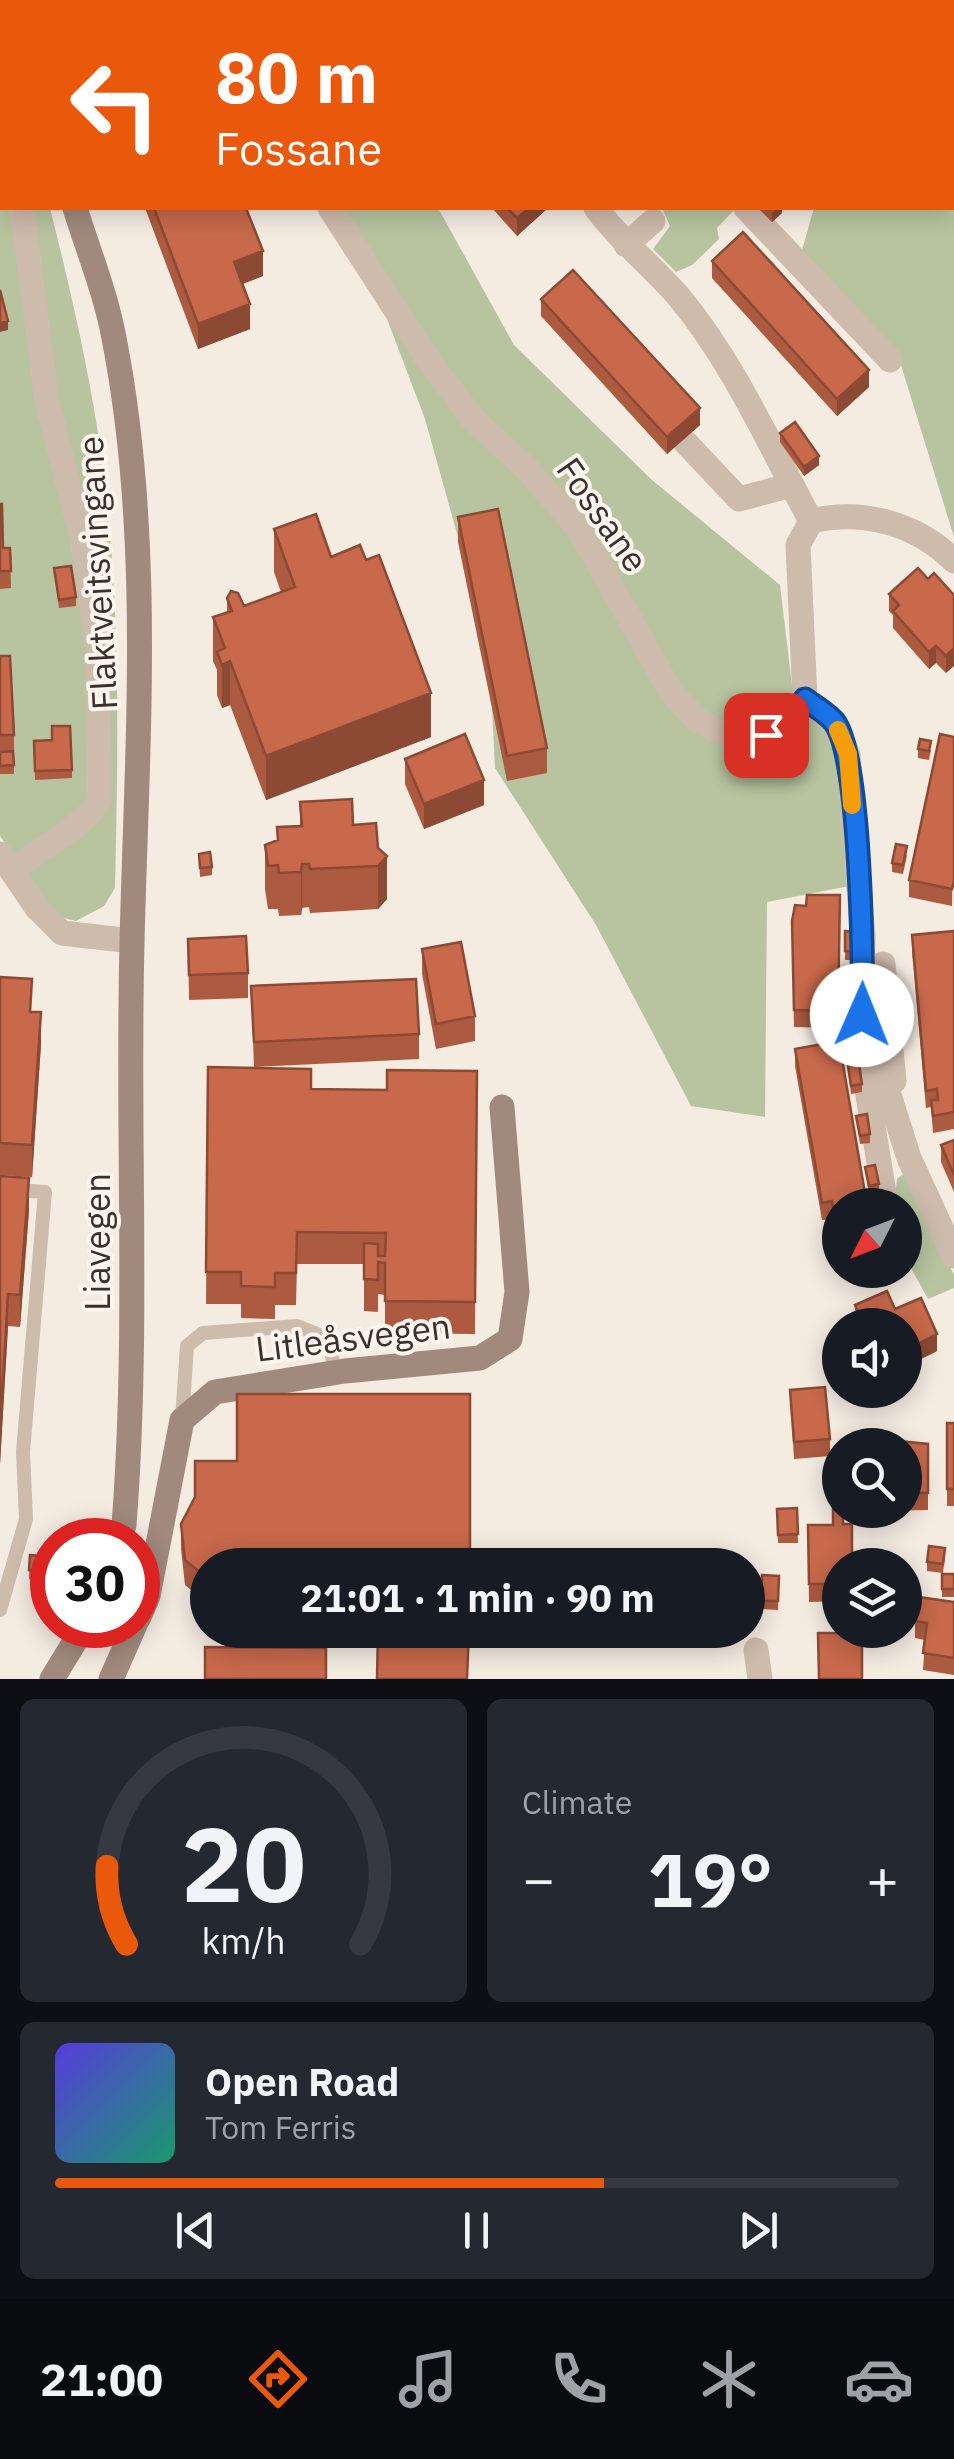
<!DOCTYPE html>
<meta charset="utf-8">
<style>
:root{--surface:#171b24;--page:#242831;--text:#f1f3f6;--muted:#9ea1a6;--line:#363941;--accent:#ea580c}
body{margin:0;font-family:"IBM Plex Sans",sans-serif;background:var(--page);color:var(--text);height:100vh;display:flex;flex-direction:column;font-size:38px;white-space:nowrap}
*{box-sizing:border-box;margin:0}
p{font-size:32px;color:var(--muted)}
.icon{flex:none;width:55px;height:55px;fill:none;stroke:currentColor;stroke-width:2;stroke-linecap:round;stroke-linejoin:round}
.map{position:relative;height:1679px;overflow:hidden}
.sheet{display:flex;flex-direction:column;gap:20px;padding:20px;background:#0d0f14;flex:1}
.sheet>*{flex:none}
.hud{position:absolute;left:0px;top:0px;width:955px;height:210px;box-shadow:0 5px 25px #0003;background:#ea580c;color:#fff;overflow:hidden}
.needle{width:65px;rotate:228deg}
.tools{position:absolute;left:822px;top:1188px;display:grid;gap:20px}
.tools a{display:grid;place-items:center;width:100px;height:100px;border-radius:50%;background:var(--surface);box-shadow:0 5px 25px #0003;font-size:50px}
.speed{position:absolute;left:30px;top:1518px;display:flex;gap:20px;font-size:50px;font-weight:700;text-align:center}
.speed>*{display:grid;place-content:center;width:130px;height:130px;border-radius:50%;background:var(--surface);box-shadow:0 5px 25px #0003;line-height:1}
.speed .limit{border:15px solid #d22;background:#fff;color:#111}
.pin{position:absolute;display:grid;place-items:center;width:85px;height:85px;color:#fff;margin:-42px;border-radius:20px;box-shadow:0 5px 15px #0006}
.me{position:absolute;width:110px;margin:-55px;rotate:1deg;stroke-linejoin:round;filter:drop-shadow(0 0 8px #0008)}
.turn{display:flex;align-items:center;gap:35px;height:210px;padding:0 50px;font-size:45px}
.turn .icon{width:130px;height:130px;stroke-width:2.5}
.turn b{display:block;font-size:70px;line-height:85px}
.big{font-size:75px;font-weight:800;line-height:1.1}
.sheet .tile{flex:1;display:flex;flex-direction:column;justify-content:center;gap:15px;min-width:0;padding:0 35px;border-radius:15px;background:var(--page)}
.sheet .dial{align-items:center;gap:0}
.dial svg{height:260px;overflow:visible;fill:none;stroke:var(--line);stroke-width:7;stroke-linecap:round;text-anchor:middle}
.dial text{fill:var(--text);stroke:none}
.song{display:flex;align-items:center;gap:30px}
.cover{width:120px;height:120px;border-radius:15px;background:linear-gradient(135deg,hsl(250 70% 55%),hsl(160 70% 35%))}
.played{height:10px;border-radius:5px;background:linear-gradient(90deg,var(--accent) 65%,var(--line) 65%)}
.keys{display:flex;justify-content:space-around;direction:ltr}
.heat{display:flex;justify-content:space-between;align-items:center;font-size:55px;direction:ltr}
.sheet .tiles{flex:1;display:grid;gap:20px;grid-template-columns:1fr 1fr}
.tile:last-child{grid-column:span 2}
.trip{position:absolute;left:190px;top:1548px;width:575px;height:100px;border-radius:50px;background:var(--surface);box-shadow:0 5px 25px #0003;font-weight:800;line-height:100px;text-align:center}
.tabs{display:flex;height:160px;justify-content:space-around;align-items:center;background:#090b0e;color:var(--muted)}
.tabs .icon{width:70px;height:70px}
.tabs .on{color:var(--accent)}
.tabs b{font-size:45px;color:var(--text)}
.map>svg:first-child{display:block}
.green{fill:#b8c4a0}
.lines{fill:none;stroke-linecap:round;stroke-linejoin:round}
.stream{stroke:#7fb0b2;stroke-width:8}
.lane{stroke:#cdbbac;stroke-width:14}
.street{stroke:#cdbbac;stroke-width:25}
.secondary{stroke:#a18a7d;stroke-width:25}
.wall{fill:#ac5a40}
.shaded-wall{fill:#8c4a34}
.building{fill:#c8694b;stroke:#8c4a34;stroke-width:2.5}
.route-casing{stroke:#114b97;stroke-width:25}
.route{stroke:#1a73e8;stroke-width:18}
.slow{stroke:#f59e0b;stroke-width:18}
.labels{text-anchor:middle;stroke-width:8;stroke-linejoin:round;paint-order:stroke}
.street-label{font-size:35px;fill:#3b302b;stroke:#fbf5ee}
</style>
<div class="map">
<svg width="954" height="1679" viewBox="0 0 954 1679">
<rect width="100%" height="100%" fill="#f4ebe1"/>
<path class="green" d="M233,0H954V537L901,365L802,250L814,208H952V2Z
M0,44L2,208H50C72,296 93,386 104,476C121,612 118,752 115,888L104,906L76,921L55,916L0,836Z
M335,208H438L514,345L652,480L780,585L793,694L847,738L860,884L767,902L765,1117L691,1106L596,925L495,768L489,648L425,419L359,245Z
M662,208H734L735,209L717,228L719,239L692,265L676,272L653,249L670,226Z
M907,1171L954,1275V1288L928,1299L905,1257V1205H894L897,1179Z"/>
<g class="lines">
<path class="stream" d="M150,0L152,2"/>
<path class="lane" d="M0,1189L45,1192L23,1452L26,1519L0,1610
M182,1420L187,1346L203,1333L297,1326L329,1339L335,1373"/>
<path class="street" d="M330,208L427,358L473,419L526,468L579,529L671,692L697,720L719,731L743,737L767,735L788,722L805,699L798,545L811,521C862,509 916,523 954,561
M596,208C620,241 652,266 679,297C734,363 770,446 811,521
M746,208L890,360
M626,245L653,221
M686,443L739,499L792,485
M805,699L835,722L848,755L863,937L860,1048L886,1205
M0,854L37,908L62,933L132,941
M13,871C41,846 79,832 99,801L98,652L82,538L47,402L22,208
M883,964L894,1081
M871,1038L909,1158L954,1256
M756,1650L760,1679"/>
<path class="secondary" d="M21,0L22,2
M115,0L116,2
M75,208C88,250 106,294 114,338C153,538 137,740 132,942C127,1137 139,1331 124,1525L118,1540
M138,1619L148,1596L182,1420L215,1392L345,1371L480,1358L510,1339L517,1292L502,1107
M52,1679L85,1625
M111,1679L135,1625"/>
</g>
<path class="wall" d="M145,208H246L263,276L242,284L250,329L198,349Z
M492,208H548L517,236Z
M758,208H782V213L772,222Z
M712,261L869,387L837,416L712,278Z
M541,299L700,425L667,454L541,316Z
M780,433L819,465L804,476L780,442Z
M0,504L3,548H10L11,588L0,589Z
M458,517L547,748V773L507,781L458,542Z
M274,529L331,557L431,737L266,800L230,705L222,708L217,695V670L213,661V617L227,612V598L244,606L281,592L274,572Z
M54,568L76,597V606L59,608Z
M928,579L954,595L946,673L936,663L929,669L893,628V615L889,611V594Z
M0,656L14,735V774H0Z
M954,737L952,906L909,897V880Z
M34,741L72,770V778L35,780Z
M918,749L931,750L929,760L918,758Z
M405,759L484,805L424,829L405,784Z
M300,802L353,825L378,848L387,899L378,909L310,913L309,907L302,908L301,915L279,916L278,909H268L265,889V845L277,840V827L300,826Z
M199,854L212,867V875L200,877Z
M907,855L903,874L892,872V863Z
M840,895L838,1028L794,1027L792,921L806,906Z
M845,931L856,932V960H845Z
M954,931V1129L933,1133L931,1107L926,1108L912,952V935Z
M188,939L248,973V998L189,1000Z
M422,949L475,1016V1041L436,1049L422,974Z
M0,977L41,1044L32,1177L0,1175Z
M844,982H855V1011H844Z
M251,986L419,1034V1059L254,1067Z
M795,1049L840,1205V1229L834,1230L832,1219L822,1220L795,1066Z
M848,1066L862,1084V1092L851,1094Z
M208,1067L311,1089L387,1090L477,1071L475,1334L385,1333V1295L378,1294V1312L364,1311V1264H297L296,1305H275V1319L241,1318V1304H206Z
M856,1116L870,1134V1143L860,1144Z
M954,1140V1192L941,1162V1145Z
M865,1167L879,1184V1193L869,1195Z
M0,1176L29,1210L20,1327L8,1326L0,1464Z
M855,1305L895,1309L937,1351L905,1367V1325H856Z
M790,1390L830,1439V1456L794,1459Z
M470,1394L208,1565V1604L185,1585L181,1549V1524L237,1461Z
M954,1423V1506H947V1489Z
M928,1444V1510L878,1511L905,1510V1445Z
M797,1508L798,1543H778L777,1509Z
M808,1525L840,1565V1601L809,1602Z
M30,1555L41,1556L40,1580L29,1579Z
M945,1556L943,1573L927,1571V1562Z
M942,1574H954V1597H942Z
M762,1575L779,1576L778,1610L761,1609Z
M954,1602V1675L923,1670L925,1640L915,1638V1621Z"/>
<path class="shaded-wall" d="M529,208H548L517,236V218Z
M778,208H782V213L772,222V213Z
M263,251V276L234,287V262Z
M250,304V329L198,349V324Z
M8,321V330L0,332V323Z
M869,370V387L837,416V399Z
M700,408V425L667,454V437Z
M819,456V465L804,476V467Z
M936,646V663L929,669V652Z
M954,648V666L946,673V656Z
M230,661V705L222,708V665Z
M431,693V737L266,800V756Z
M484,780V805L424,829V804Z
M387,856V899L378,909V866Z
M302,864V908L301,915V872Z
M41,1012V1044L32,1177V1145Z
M29,1178V1210L20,1327V1295Z
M8,1294V1326L0,1464V1432Z
M937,1334V1351L905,1367V1350Z"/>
<path class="building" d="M154,208H246L263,251L234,262L250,304L198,324Z
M507,208H529L517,218Z
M743,232L869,370L837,399L712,261Z
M573,270L700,408L667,437L541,299Z
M0,290L8,321L0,323Z
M795,422L819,456L804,467L780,433Z
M0,504H2L3,548H10L11,571H0Z
M498,509L547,748L507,756L458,517Z
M316,514L331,557L360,545L366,560L379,555L431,693L266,756L230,661L222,665L217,652L225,648L213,617L232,611L227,598L231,591L238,593L244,606L295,587L274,529Z
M71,566L76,597L59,600L54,568Z
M918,568L928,579L934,573L954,595V648L946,656L936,646L929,652L893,611L899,605L889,594Z
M0,656H10L14,735H0Z
M52,726H70L72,770L35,771L34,741L52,740Z
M465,734L484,780L424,804L405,759Z
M940,734L954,737V882L952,889L909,880Z
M920,739L931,741L929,751L918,749Z
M13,751L14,765L0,766V752Z
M352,799L353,825L376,823L378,848L387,856L378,866L310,869L309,864H302L301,872L279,873L278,865L268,866L265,845L278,840L277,827L302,826L300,802Z
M896,844L907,846L903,865L892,863Z
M210,852L212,867L200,868L199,854Z
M807,895H840L838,1011L794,1010L792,921L795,905L806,906Z
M845,931L856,932V951H845Z
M954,931V1112L933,1116L931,1100H938L937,1089L926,1091L912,935Z
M246,936L248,973L189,975L188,939Z
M461,942L475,1016L436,1024L422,949Z
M0,977L32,979L30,1012H41L32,1145L0,1143Z
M416,979L419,1034L254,1042L251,986Z
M844,982H855V1002H844Z
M839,1041L867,1205H840V1212L834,1213L832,1201L822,1203L795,1049Z
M859,1064L862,1084L851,1086L848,1066Z
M208,1067L311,1069V1089L387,1090V1070L477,1071L475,1302L385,1301V1263L378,1262V1280L364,1279V1243L378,1244V1256H385L386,1233L297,1232L296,1273H275V1287L241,1286V1272H206Z
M867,1114L870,1134L860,1136L856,1116Z
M954,1140V1175L941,1145Z
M875,1165L879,1184L869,1186L865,1167Z
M0,1176L29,1178L20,1295L8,1294L0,1432Z
M887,1291L895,1309L921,1298L937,1334L905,1350V1325H864L855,1305Z
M825,1387L830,1439L794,1442L790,1390Z
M237,1394H470V1565H208V1579L185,1560L181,1524L195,1497V1461H237Z
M947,1423H954V1489H947Z
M879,1439L928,1444V1493H905V1445H861L879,1444Z
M833,1501L840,1502V1510H843V1524H852V1565H840V1584H809L808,1525H833Z
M797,1508L798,1534L778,1535L777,1509Z
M929,1546L945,1548L943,1564L927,1562Z
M30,1555L41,1556L40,1571L29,1570Z
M942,1574H954V1589H942Z
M762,1575L779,1576L778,1601H761Z
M919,1597L954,1602V1658L923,1653L927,1623L915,1621Z
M378,1630H469L467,1679H377Z
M852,1630H862V1679H819L818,1633H852Z
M205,1647L326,1648V1679H205Z"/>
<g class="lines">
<defs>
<path id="route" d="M766,735L788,722L805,699C814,706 829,714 835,723C861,759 863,963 862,1015"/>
</defs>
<use href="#route" class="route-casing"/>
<use href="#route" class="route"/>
<path class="slow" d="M838,730L848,754L852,805"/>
</g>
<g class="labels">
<g class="street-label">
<text transform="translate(602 515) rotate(55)" y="12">Fossane</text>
<text transform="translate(98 573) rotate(-93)" y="12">Flaktveitsvingane</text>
<text transform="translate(98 1242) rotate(-90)" y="12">Liavegen</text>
<text transform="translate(353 1338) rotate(-7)" y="12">Litleåsvegen</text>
</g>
</g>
</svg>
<div class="tools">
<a><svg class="needle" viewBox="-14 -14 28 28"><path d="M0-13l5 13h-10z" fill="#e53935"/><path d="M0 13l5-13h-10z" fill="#9ea1a6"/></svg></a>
<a><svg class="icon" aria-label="sound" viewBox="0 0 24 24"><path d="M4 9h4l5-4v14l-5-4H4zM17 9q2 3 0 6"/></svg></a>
<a><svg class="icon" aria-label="search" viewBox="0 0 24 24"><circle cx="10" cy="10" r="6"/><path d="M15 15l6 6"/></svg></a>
<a><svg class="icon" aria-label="layers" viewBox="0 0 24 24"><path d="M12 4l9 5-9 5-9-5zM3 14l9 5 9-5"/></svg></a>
</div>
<div class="speed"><div class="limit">30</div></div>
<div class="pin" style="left:766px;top:735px;background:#d93025"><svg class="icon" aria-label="arrive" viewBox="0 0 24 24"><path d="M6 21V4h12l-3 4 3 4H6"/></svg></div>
<svg class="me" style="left:862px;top:1015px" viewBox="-20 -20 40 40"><circle r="19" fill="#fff"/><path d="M0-13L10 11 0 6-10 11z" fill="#1a73e8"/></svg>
<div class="trip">21:01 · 1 min · 90 m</div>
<div class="hud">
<div class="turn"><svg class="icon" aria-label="left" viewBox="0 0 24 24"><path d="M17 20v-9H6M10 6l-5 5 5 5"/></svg><div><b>80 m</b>Fossane</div></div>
</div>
</div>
<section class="sheet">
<div class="tiles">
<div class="tile dial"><svg viewBox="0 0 100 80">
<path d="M14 69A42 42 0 1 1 86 69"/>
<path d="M14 69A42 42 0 0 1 8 45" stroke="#ea580c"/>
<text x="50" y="56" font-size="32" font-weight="700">20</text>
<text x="50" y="72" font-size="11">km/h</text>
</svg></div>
<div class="tile"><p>Climate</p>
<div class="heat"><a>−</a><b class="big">19°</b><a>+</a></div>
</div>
<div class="tile">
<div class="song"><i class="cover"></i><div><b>Open Road</b><p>Tom Ferris</p></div></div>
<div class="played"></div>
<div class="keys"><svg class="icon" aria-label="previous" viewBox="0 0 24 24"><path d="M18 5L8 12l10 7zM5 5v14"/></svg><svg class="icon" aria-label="pause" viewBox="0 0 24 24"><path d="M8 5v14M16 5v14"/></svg><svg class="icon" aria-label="next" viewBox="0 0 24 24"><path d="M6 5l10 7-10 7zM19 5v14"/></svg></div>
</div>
</div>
</section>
<nav class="tabs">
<b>21:00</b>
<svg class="icon on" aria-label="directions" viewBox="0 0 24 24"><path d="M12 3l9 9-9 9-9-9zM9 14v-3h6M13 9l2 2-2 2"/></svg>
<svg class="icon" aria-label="music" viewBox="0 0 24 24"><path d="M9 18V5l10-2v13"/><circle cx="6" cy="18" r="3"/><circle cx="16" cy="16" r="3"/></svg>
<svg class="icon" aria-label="phone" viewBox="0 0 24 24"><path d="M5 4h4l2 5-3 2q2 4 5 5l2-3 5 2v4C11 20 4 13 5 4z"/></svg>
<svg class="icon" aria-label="climate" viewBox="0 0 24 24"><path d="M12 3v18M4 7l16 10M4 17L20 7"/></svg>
<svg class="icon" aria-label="car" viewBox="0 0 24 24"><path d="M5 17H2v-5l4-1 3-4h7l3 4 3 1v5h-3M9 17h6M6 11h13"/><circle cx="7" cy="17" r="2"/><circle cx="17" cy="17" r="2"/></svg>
</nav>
